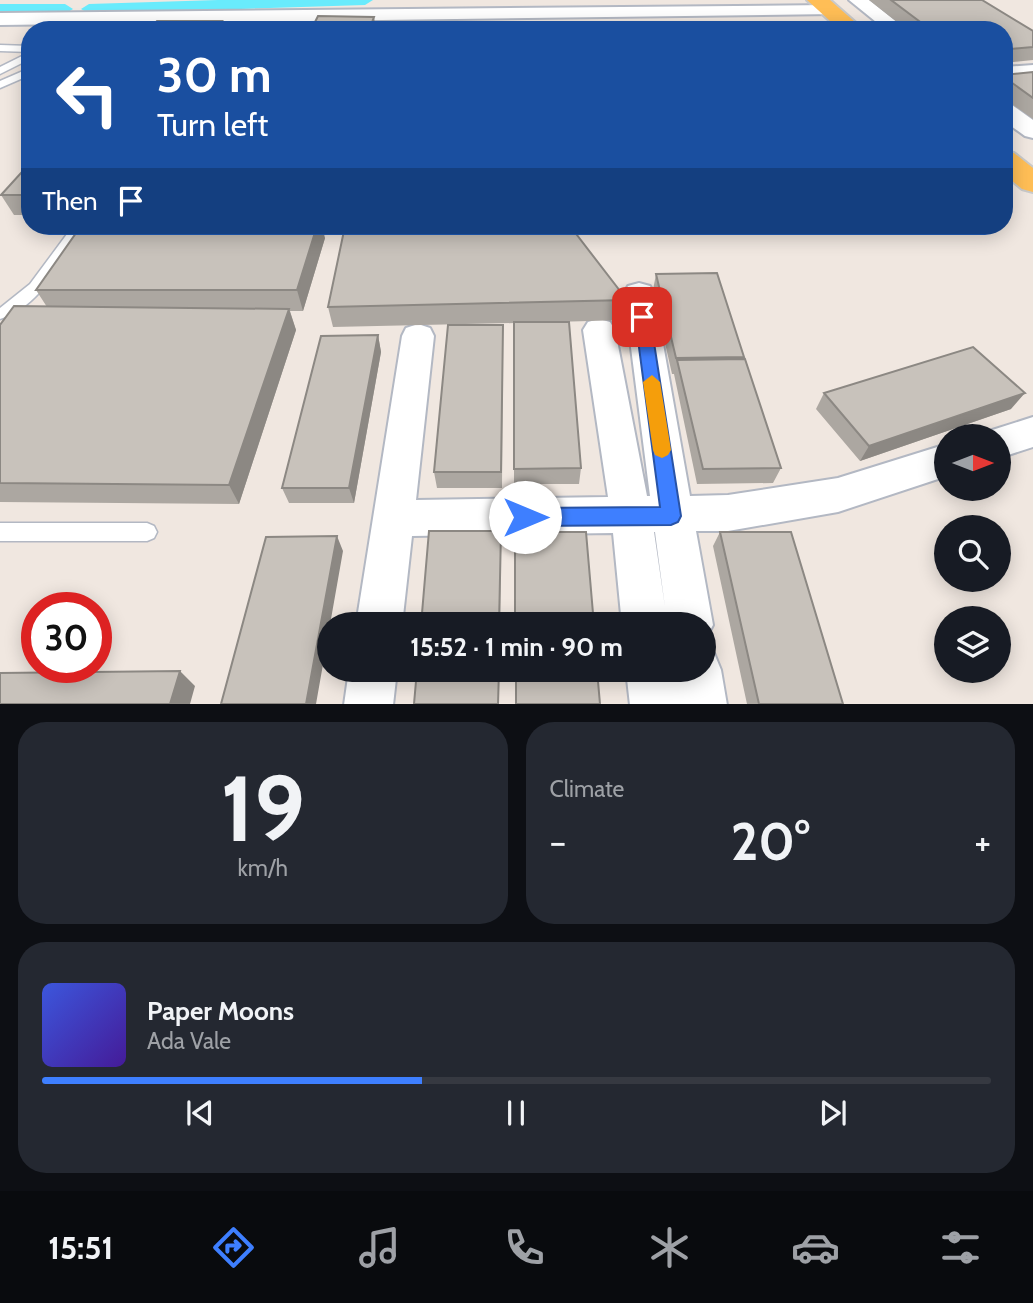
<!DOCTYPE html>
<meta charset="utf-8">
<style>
:root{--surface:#171b24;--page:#242831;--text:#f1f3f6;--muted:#9ea1a6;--line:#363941;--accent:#3e7fff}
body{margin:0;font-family:Cabin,sans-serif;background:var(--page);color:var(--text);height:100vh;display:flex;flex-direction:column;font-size:26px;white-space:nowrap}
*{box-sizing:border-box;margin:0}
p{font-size:23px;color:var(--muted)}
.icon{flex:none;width:38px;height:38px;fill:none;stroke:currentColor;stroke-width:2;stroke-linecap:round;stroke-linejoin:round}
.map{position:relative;height:704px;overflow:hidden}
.side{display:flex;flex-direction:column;gap:18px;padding:18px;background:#0d0f14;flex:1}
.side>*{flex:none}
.banner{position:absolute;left:21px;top:21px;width:992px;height:214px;border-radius:28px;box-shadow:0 4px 18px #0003;background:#1a4fa0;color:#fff;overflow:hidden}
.needle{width:46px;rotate:90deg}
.fabs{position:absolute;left:934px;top:424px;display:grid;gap:14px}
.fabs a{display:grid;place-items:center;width:77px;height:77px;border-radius:50%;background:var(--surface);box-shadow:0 4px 18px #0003;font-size:35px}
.speed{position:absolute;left:21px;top:592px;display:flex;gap:14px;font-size:35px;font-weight:700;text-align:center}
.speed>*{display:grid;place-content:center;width:91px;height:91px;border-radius:50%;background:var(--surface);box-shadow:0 4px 18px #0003;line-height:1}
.speed .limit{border:10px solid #d22;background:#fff;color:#111}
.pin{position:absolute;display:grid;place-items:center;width:60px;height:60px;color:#fff;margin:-30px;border-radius:14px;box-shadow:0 4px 10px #0006}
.me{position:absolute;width:77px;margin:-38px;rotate:90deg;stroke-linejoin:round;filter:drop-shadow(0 0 5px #0008)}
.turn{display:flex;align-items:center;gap:24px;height:147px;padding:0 21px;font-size:32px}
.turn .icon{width:91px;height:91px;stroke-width:2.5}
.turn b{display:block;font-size:49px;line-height:60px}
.then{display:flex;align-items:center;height:66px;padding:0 21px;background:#0003;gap:14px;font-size:26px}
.big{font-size:52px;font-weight:700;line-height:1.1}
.side .tile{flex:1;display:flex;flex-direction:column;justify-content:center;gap:10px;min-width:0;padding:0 24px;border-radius:28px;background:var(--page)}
.side .dial{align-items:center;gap:0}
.dial b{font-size:91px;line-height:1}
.song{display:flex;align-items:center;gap:21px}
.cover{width:84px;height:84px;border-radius:10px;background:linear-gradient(135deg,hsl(230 70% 55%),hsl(260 70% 35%))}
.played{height:7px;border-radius:4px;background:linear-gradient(90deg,var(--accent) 40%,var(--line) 40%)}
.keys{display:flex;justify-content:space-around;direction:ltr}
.heat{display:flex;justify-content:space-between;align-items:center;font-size:38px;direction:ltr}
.side .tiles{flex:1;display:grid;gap:18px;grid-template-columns:1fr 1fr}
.tile:last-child{grid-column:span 2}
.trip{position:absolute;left:317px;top:612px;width:399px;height:70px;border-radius:35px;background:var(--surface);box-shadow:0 4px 18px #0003;font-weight:700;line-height:70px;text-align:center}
.dock{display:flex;height:112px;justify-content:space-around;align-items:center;background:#090b0e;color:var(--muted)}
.dock .icon{width:49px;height:49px}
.dock .on{color:var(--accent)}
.dock b{font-size:32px;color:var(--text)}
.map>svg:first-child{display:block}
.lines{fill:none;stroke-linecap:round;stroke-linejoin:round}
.canal{fill:#69ebfc;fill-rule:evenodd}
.service-casing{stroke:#b3b8c3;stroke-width:3}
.minor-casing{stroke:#b3b8c3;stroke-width:4}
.primary-casing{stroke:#c9c9c9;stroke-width:4}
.service{fill:#fff;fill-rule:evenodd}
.minor{fill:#fff;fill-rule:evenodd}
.primary{fill:#ffbe56;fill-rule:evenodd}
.wall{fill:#aca7a1}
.shaded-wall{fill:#8c8883}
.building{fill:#c8c2bb;stroke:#8c8883;stroke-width:2}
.route{fill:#3e7fff;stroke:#2853a6;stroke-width:2}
.slow{fill:#f59e0b}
</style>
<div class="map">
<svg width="1033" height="705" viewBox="0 0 1033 705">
<rect width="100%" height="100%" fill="#f0e7e0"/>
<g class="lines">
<path class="canal" d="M218,0H373L365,5L89,14L81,9L89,4Z
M0,4H65L73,9L65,14H0Z"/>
<defs>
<path id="service" d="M130,14L134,17L121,30H111Z
M0,45L30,46V52L0,51Z
M30,52V59L0,74V67Z
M30,68V75L0,88V81Z
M73,226H86C63,258 41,307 0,319V308L30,284Z
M0,523H147L154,526L157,532L154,538L147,541H0Z"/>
<path id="minor" d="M849,0H869L907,30H886Z
M829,5L835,6L838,10L835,14L0,25V13Z
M1033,65V77L1004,79V67Z
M1004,103L1012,105L1033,120V138L1025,136L1004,121Z
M639,283L650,286L654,293L690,496L728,495L838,478L947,444V476L838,512L728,531H696L713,625L704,642V625H622L613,533L412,536L402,625H356L402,336L406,328L418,324L430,328L434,336L416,500L608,497L583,330L588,322L599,319L610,322L615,330L647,496H650L624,293L628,286ZM654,532H655L665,607Z
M1033,417V447L999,458V436H984L986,432Z
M704,649L714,653L721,670L727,705H678L677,697L678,705H630L626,670H704Z
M349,670H397L393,705H344Z"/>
<path id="primary" d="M807,0H830L864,30H840Z
M1004,151L1014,153L1033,168V192L1022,189L1004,174Z"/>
</defs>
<use href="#service" class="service-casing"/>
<use href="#minor" class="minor-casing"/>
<use href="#primary" class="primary-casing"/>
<use href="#service" class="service"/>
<use href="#minor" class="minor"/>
<use href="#primary" class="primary"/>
</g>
<path class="wall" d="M869,0H982L1033,31V60L1004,63V30H907Z
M1033,72V119L1004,98V75Z
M30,163V215H14L1,195Z
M325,238L303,311H290L296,330L239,504L0,502V325L47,307L36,290Z
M656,274L744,357V359L781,468L773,483L697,484L674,374H672L653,290Z
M627,300L624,320L554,322L581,468L579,484H514V323L333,327L328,307Z
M503,325L502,488H437L434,472Z
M378,335L381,352L354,503H289L282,488Z
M824,393L1011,409L860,461L816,409Z
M720,532L843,704H747L713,546Z"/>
<path class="shaded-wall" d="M374,17L376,30H369Z
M222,21L225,30H216Z
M317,226H322L325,238L303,311L297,290Z
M289,309L296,330L239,504L229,485Z
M378,335L381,352L354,503L349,488Z
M1025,393L1011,409L860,461L869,446Z
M501,531L500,625H499Z
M337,536L343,551L316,704H306Z
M180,671L195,686L190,704H170Z"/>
<path class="building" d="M891,0H982L1033,31V47L1011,49L1004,45V30H980L969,23L979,30H931Z
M318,16L374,17L369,30H311Z
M157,21H222L216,30H149Z
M1033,72V98L1004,77V75Z
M30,163V195H1Z
M81,226H317L297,290H36Z
M345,226H570L627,300L328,307Z
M717,273L744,357L676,358L656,274Z
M14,306L289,309L229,485L0,483V325Z
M514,322H569L581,468L514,469Z
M448,325H503L501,472H434Z
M378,335L349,488H282L321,336Z
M973,347L1025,393L869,446L824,393Z
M745,359L781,468L703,469L677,360Z
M429,531H501L499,625H421Z
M515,532H586L594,625H515Z
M720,532H791L843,704H759Z
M337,536L306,704H221L266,537Z
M417,670H499L498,704H414Z
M516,670H597L600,704H516Z
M180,671L170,704H0V673Z"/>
<path class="route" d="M642,312L650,317L681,516L678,522L671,525L525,526L518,523L516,517L518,511L525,508L660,507L635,317Z"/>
<path class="slow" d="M652,375L660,382L671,450L668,455L662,458L655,455L653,450L643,382Z"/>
</svg>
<div class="fabs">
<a><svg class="needle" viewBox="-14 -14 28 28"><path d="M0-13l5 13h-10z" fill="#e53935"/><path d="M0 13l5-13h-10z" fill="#9ea1a6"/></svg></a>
<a><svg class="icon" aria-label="search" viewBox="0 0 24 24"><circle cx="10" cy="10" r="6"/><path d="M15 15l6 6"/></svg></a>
<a><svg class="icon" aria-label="layers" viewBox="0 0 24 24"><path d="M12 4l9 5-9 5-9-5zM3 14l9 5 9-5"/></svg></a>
</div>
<div class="speed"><div class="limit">30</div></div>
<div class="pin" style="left:642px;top:317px;background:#d93025"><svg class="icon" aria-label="arrive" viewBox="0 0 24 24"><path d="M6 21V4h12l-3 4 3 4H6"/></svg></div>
<svg class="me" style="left:525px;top:517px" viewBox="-20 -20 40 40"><circle r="19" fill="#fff"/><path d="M0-13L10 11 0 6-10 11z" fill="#3e7fff"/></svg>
<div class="trip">15:52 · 1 min · 90 m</div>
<div class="banner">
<div class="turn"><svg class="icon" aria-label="left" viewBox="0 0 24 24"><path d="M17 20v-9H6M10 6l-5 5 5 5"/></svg><div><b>30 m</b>Turn left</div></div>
<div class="then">Then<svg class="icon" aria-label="arrive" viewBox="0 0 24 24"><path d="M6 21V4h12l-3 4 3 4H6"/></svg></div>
</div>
</div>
<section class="side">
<div class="tiles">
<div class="tile dial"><b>19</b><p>km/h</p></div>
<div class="tile"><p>Climate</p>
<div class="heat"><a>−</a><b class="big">20°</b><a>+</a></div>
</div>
<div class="tile">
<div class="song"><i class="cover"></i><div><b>Paper Moons</b><p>Ada Vale</p></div></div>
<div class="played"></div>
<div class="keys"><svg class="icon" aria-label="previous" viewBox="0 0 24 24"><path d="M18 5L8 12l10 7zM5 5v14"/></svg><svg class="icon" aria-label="pause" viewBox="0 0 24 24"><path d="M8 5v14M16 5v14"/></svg><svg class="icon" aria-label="next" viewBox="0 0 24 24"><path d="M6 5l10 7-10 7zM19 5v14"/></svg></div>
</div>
</div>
</section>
<nav class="dock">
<b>15:51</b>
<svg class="icon on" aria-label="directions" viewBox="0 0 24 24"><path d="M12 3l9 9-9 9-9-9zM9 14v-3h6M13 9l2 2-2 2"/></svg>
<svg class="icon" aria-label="music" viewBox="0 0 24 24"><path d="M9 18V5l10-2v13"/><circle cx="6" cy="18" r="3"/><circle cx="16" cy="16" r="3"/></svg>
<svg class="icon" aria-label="phone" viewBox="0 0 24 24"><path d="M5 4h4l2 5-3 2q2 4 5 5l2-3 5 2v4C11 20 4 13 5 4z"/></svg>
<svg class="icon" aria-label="climate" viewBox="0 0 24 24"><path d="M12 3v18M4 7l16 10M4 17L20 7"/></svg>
<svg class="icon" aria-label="car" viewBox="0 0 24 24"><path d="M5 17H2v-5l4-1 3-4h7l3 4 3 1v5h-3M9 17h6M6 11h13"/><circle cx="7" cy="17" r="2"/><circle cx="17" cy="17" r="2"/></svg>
<svg class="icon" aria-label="filters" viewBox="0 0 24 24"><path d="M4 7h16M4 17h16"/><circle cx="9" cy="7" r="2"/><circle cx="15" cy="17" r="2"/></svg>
</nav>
